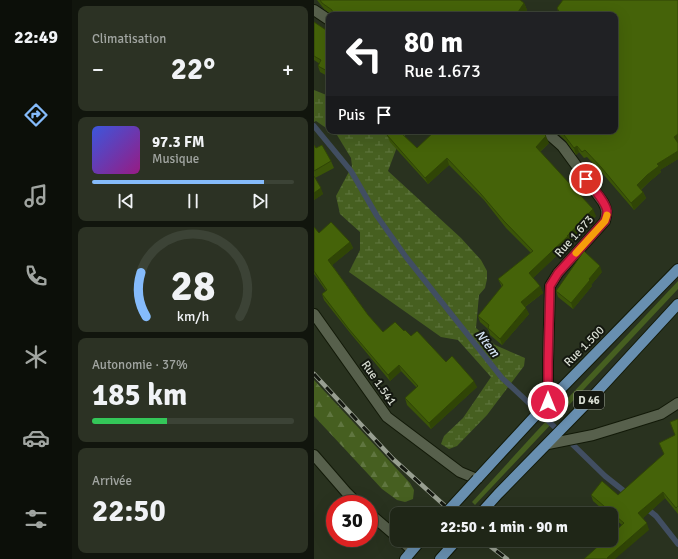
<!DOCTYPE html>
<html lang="fr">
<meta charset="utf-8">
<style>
:root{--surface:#1f2617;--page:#2c3224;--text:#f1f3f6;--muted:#a1a5a1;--line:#3c4336;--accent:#85bbfb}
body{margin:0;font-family:Signika,sans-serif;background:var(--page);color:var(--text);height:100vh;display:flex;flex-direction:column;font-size:15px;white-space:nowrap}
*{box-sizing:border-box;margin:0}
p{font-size:13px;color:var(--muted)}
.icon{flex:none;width:22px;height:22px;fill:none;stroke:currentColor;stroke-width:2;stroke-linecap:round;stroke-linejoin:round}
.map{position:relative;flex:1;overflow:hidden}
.sheet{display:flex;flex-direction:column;gap:6px;padding:6px;background:#11150d;width:242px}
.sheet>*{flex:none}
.hud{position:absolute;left:12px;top:12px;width:292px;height:122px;border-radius:8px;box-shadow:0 4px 16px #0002,0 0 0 1px var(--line);background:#202124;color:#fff;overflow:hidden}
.speed{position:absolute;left:12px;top:495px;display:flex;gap:8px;font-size:20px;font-weight:700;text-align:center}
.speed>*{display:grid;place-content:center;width:52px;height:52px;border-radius:50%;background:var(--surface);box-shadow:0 4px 16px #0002,0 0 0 1px var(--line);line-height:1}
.speed .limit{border:6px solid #d22;background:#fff;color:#111}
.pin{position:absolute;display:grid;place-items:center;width:34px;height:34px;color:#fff;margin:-17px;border:2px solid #fff;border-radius:50%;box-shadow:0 1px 4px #0007}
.me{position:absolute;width:44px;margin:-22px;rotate:0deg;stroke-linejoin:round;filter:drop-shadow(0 0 3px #0008)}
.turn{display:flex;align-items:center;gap:14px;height:84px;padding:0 12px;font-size:18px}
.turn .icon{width:52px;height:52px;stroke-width:2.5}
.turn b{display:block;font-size:28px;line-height:34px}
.then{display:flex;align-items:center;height:38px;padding:0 12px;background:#0003;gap:8px;font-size:15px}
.big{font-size:30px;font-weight:800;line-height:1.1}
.sheet .tile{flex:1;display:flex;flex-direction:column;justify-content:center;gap:6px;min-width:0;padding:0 14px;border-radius:8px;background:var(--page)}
.sheet .dial{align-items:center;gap:0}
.dial svg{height:104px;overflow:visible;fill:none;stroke:var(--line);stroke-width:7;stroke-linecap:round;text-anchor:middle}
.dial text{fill:var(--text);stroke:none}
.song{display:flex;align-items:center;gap:12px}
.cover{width:48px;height:48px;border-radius:6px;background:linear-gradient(135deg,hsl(230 70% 55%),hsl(310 70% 35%))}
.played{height:4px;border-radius:2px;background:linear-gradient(90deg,var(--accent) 85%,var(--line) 85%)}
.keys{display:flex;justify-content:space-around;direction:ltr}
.heat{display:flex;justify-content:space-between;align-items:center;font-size:22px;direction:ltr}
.charge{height:6px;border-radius:3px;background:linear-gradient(90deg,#34c759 37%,var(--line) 0)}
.trip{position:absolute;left:76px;top:507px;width:228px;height:40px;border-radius:8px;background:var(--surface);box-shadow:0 4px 16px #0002,0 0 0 1px var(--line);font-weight:800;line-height:40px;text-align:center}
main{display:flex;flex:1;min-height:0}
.menu{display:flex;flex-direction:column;width:72px;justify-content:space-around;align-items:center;background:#0c0f09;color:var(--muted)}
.menu .icon{width:28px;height:28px}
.menu .active{color:var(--accent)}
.menu b{font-size:18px;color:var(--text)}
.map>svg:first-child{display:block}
.forest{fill:url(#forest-firs)}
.wetland{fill:url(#wetland-marsh)}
.garden{fill:#465f20}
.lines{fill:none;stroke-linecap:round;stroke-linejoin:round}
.stream{stroke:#414e61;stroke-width:5.5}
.street-casing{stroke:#121908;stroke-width:12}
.primary-casing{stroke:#121908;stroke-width:12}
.street{stroke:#57604c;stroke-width:10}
.primary{stroke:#688fb0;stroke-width:10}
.rail-casing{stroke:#989f91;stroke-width:4.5}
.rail{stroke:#141810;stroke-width:3;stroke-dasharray:9;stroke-linecap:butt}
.primary-bridge-casing{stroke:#121908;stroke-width:12;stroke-linecap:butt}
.primary-bridge{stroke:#688fb0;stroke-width:10}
.wall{fill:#3b5508}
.shaded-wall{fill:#304506}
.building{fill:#456309;stroke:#304506}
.route-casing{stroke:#92132f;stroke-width:10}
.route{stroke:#e11d48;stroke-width:7}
.slow{stroke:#f59e0b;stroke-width:7}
.labels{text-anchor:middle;stroke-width:4;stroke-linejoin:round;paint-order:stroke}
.shield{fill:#141810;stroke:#9ea398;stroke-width:1}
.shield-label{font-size:11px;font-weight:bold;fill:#d9ded3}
.street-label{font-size:12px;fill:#d9ded3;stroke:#141810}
.water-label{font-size:13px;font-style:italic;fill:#d4e3f5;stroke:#141810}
</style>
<main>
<nav class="menu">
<b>22:49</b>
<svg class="icon active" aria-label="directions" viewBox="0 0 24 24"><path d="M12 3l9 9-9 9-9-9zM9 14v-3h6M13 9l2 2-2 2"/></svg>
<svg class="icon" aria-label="music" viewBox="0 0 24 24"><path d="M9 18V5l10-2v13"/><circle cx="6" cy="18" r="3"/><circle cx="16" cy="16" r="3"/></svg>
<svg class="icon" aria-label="phone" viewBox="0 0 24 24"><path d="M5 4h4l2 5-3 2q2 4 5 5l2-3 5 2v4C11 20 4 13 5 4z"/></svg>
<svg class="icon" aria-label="climate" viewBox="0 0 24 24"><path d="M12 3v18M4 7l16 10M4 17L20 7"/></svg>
<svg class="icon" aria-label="car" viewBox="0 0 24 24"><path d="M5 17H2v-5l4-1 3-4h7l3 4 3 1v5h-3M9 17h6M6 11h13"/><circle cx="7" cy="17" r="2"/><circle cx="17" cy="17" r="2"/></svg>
<svg class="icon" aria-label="filters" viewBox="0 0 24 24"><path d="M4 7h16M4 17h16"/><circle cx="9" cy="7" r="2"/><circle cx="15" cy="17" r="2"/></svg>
</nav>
<section class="sheet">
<div class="tile"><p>Climatisation</p>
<div class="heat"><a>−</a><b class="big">22°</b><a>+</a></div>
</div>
<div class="tile">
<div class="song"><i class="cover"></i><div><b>97.3 FM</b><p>Musique</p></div></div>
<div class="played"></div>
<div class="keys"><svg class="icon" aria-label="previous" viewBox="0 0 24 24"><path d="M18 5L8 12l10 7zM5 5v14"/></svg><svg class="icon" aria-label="pause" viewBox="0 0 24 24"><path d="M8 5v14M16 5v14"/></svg><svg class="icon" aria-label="next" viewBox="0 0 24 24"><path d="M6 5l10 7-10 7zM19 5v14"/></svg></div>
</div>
<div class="tile dial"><svg viewBox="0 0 100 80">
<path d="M14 69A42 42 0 1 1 86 69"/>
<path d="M14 69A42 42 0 0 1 10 35" stroke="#85bbfb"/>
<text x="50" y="56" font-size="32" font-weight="700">28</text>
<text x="50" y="72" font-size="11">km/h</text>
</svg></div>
<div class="tile"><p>Autonomie · 37%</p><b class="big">185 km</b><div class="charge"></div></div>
<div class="tile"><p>Arrivée</p><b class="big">22:50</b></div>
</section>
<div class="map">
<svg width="364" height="559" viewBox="0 0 364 559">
<defs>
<pattern id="forest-firs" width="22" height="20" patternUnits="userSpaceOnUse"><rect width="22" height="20" fill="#465f20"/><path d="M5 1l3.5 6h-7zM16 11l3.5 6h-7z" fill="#607640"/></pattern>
<pattern id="wetland-marsh" width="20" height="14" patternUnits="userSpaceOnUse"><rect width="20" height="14" fill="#465f20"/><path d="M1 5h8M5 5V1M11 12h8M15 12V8" fill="none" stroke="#607640"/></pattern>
</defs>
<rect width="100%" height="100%" fill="#29321f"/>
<path class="forest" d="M0,380L96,483L100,490L99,499L91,502L83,500L68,489L0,416Z"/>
<path class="wetland" d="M0,90L15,96V130L2,121L0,122Z
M16,131H94L83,147L74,171L147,238L167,260L173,271V279L171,288L165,295L162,328L181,345L211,358L210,366L173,415L143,446L135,449L127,444L130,436L149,418L177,377L144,340L127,337L35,272L46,250V232L26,214L22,196L38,166L37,158L23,135Z"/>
<path class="garden" d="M364,281V289L161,505L158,502L221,433Z"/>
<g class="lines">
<path class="stream" d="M0,126L37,171L63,216L92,257L188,378L247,433
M253,439L291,476L315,495
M331,507L342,516L364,544"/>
<defs>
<path id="street" d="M0,10L15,20
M231,131L248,146L289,202C293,209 293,213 291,221L244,273L236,286L234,362V402
M0,314L73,417L146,472L163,479
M234,444L279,435L315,424L347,414L364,403
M0,455L32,492L44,504
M55,513L83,537
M87,540L98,550"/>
<path id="primary" d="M163,479L234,402L364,269
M166,514L184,494L271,405L364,304
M91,559L107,540
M126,559L143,540"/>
</defs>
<use href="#street" class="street-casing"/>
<use href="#primary" class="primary-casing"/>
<use href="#street" class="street"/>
<use href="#primary" class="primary"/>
<defs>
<path id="rail" d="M0,374L79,459L140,514
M168,540L193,559"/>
</defs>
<use href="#rail" class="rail-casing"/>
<use href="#rail" class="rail"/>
<defs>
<path id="primary-bridge" d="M131,514L163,479"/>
</defs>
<use href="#primary-bridge" class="primary-bridge-casing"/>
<use href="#primary-bridge" class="primary-bridge"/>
</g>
<path class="wall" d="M3,0H206L210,3L213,10L209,15H18L10,9Z
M249,0H364V142H363L364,143V159L346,170L347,172L335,182L327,190L329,192L332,198L320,210L289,174L273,157L270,158L265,152L262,155L252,141L241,131H301V15H245L243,8Z
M0,22L15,32V77L6,72L4,66L6,64L0,60Z
M73,135L103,148L235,143L226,152L282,216L256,242V243L219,278L226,286L229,293L211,307L215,314L188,345L176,335L174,329L166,322L164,316L188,287L184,279L217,253L192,228L170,200L135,165L114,184L76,142Z
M0,145L2,148L17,161L20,168L1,178L9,194L0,200Z
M0,227L5,233L36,242L39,248L18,265L54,315L69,332L90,331L132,362L163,387L117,429L93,405L91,398L103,388L87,371L76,381L37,334L10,300L8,294L12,291L0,274Z
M288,272L277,285L278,286L259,309L244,297L242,291Z
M364,419V514L351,498L329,518L335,530L308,525L297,516V514H294L279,501L277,495H304L350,454L361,435Z"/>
<path class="shaded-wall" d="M210,3L213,10L209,15H202Z
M364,134V142L362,143L360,137Z
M232,136L235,143L224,153L222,147Z
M263,146L265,152L262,155L260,148Z
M364,151V159L346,170L347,172L335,182L325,191L323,185L343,164Z
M133,158L135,165L114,184L111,178Z
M7,188L9,194L0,200V193Z
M329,192L332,198L320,210L317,203Z
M279,209L282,216L256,242V243L217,280L215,273Z
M36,242L39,248L16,267L14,260Z
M286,266L288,272L277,285L278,286L259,309L257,303L275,279Z
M226,286L229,293L209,308L207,302Z
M212,308L215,314L188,345L186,339Z
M85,365L87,371L76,381L74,375Z
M160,381L163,387L117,429L115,423Z
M349,492L351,498L327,520L324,513Z
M333,523L335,530L301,559H293V558Z"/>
<path class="building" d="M6,0H206L210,3L202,15H74L70,12L67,15H19V14L18,10L8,3Z
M249,0H364V134L360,137L364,143V151L343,164L345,166L333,175L323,185L329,192L317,203L287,167L271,150L268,152L263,146L260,148L250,135L246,131H301V15H247L243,8Z
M0,22L15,32V72L4,66L7,60L0,56Z
M78,131H85L103,148L121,131H227L232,136L222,147L279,209L253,236H254L215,273L226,286L207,302L212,308L186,339L174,328L175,325L164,316L189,285L184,279L219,251L190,221L167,194L133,158L111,178L73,135Z
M0,145L2,148L8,145L17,161L0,171Z
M0,176L7,188L0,193Z
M17,222L36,242L14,260L54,315L69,332L81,322L90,331L91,330L97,336L103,331L132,362L138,356L160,381L115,423L91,398L104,386L85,365L74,375L34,328L8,294L13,290L0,271V227L5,233Z
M270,251L286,266L275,279L276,280L257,303L242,291Z
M364,419V506L362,508L349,492L324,513L333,523L293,558L294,559H270L291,540H297V535L310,523L277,495L288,481L304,495L350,454L345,443L361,435L356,422Z"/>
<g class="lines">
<defs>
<path id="route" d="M234,402V362L236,286L244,273L291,221C292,218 293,215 293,211C292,202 278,187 272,179"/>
</defs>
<use href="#route" class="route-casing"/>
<use href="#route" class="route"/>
<path class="slow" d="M262,253L291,221L293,215"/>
</g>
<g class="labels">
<rect class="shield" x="260" y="391" width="30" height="18" rx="3"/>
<g class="shield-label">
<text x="275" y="404">D 46</text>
</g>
<g class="street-label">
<text transform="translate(260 236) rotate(-48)" y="4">Rue 1.673</text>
<text transform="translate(270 346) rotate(-45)" y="4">Rue 1.500</text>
<text transform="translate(65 383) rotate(55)" y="4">Rue 1.541</text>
</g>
<g class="water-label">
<text transform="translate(174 343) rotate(52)" y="5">Ntem</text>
</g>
</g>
</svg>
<div class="speed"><div class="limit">30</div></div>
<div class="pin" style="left:272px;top:179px;background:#d93025"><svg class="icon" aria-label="arrive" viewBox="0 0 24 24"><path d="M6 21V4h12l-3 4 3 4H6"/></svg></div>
<svg class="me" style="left:234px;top:402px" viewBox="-20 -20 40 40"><circle r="17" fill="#e11d48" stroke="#fff" stroke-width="3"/><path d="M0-11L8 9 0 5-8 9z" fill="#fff"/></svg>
<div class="trip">22:50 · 1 min · 90 m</div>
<div class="hud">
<div class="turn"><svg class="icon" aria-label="left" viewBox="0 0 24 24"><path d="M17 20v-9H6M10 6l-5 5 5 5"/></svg><div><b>80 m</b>Rue 1.673</div></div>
<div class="then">Puis<svg class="icon" aria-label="arrive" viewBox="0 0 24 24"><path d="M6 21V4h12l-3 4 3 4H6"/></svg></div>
</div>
</div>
</main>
